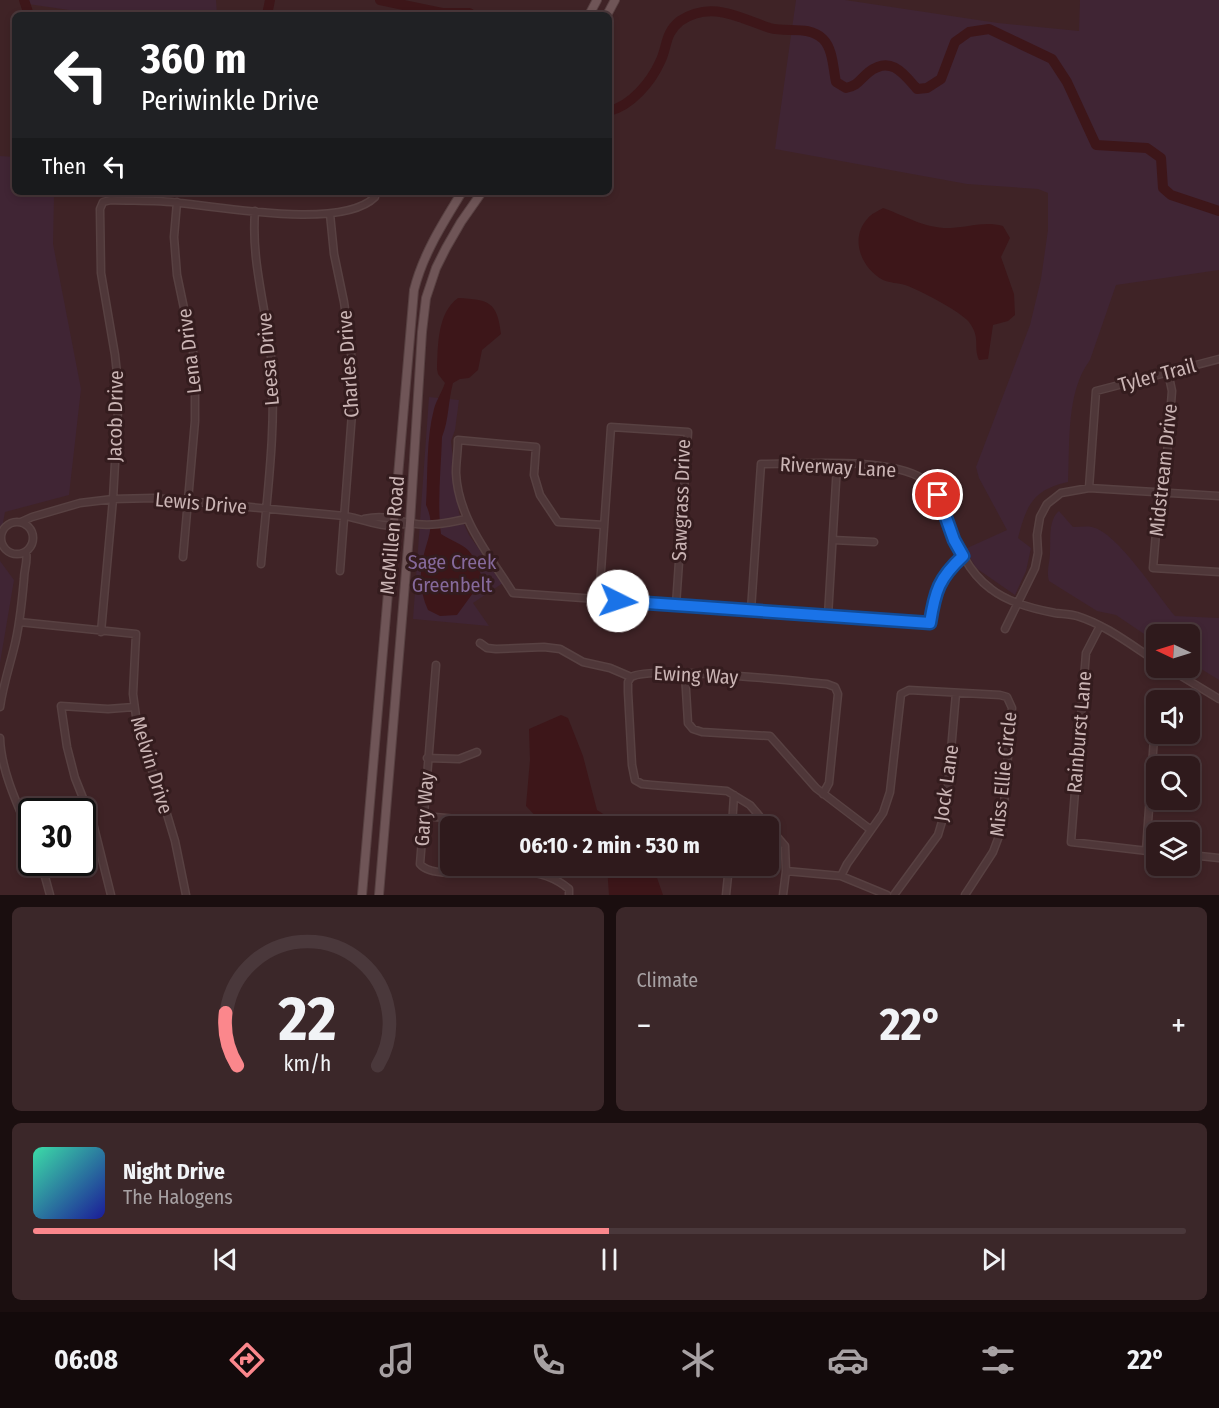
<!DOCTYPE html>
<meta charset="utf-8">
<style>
:root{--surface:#2f1a1c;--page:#3b2729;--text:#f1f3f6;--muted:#a7a1a3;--line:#4a383b;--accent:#fb878c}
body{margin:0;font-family:"Fira Sans Condensed",sans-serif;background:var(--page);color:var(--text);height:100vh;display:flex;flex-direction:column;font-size:22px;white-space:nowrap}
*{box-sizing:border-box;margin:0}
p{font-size:20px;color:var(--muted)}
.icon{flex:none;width:33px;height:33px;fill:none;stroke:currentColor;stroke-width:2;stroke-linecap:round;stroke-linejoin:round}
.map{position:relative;height:895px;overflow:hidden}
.drawer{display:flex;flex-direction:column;gap:12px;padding:12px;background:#1a0e0f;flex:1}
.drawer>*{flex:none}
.top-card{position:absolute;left:12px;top:12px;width:600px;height:183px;border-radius:9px;box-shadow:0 3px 9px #0003,0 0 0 2px var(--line);background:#202124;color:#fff;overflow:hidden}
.needle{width:39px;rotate:274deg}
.tools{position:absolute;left:1146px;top:624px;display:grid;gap:12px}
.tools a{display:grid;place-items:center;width:54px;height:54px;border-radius:9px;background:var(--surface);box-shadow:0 3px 9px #0003,0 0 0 2px var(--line);font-size:30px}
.speed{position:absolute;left:18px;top:798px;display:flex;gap:12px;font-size:30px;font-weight:700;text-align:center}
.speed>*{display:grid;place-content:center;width:78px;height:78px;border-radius:50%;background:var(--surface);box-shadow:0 3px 9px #0003,0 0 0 2px var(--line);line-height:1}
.speed .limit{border:3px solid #111;border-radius:9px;background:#fff;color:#111}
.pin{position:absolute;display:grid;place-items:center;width:51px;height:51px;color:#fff;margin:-26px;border:3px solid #fff;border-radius:50%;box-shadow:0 2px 6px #0007}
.me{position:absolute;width:66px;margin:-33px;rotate:94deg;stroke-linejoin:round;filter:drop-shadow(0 0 4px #0008)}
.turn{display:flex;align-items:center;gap:21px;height:126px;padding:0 30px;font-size:27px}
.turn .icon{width:78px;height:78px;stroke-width:2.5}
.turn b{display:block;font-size:42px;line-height:51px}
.then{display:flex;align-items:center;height:57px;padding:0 30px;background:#0003;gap:12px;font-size:22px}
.big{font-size:45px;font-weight:700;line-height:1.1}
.drawer .tile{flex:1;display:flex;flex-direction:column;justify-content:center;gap:9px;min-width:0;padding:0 21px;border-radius:9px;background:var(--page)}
.drawer .dial{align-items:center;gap:0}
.dial svg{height:156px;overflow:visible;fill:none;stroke:var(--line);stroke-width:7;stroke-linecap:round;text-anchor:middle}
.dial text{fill:var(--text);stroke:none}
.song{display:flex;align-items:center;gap:18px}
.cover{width:72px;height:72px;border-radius:9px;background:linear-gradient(135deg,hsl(160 70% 55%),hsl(240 70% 35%))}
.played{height:6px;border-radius:3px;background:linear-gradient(90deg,var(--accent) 50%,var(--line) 50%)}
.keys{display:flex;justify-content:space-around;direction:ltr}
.heat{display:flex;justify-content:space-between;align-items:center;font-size:33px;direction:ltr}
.drawer .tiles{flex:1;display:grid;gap:12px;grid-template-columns:1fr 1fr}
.tile:last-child{grid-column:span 2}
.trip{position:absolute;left:440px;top:816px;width:339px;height:60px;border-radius:9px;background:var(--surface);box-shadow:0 3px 9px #0003,0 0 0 2px var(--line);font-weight:700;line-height:60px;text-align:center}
.tab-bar{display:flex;height:96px;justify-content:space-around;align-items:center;background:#130a0b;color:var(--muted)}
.tab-bar .icon{width:42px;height:42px}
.tab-bar .current{color:var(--accent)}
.tab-bar b{font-size:27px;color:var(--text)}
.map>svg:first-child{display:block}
.green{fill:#402534}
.water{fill:#3d1619}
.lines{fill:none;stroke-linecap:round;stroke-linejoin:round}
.river{stroke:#3d1619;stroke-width:10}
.minor-casing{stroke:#584142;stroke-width:9}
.major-casing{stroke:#584142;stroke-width:10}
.minor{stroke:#4f3739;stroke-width:6}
.major{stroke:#6f5557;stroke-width:8}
.route-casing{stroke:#114b97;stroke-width:15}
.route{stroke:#1a73e8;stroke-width:10}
.labels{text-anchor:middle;stroke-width:6;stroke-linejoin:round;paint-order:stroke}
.street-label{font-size:20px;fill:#cab4b4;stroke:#341c1e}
.park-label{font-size:20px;fill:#866a9c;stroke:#341c1e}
</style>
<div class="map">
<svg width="1219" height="895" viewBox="0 0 1219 895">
<rect width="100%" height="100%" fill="#3f2326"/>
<path class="green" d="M26,0H216L217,15H103L28,4Z
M796,0H845L998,23L1079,31L1080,0H1219V270L1116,285L1090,360C1066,392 1070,443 1068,482C1033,490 1027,504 1018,538L1031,548L1026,571L1015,595L976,568L965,549L1007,530L979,478L976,467L1030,325L1041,279L1048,230V193L1038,189L967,184L775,149Z
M0,156L15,157V192H57L54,197L53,244L81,389L69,495L5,512L0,539Z
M429,397L459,400L455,430L451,441L459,513L469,535L503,583L473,603L489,626L413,619Z
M1059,511L1073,527C1079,527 1086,526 1092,527C1117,532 1158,596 1175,616L1219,618V680L1190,662V634H1156V642L1116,615L1097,611L1049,581C1046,570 1050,563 1050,552C1051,539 1048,520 1059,511Z
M0,561L14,580L0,663Z"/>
<path class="water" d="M883,208C906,216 925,229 951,228C970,227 984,221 1003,226L1010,238L1001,257L1014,294L1015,315L1008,321L993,325L988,359L979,360C973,346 981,338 969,322C960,311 919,290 905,285C898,283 890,283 883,280C861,268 849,238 868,218C871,214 878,211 883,208Z
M458,298C489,300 497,301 501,334L482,350L478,370L469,378L460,379L453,383C448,401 449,420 442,437C441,469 437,503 441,534C449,539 463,545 468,550C475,557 481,573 483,582L473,593L457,615L440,616L428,610C419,590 419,571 425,550C430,533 434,522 426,505C428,474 426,439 434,409C436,401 442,392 445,383L438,374L437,369C438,346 437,313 458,298Z
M561,715L568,718L583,756L597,810L608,817L611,826H545L526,806L530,760L529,729Z
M607,866H657L656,875L663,895H609Z"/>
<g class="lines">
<path class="river" d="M24,0L29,15
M380,0L442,13H469L472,15
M267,15L270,0
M609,111C631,106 651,82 660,62C668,46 664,34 680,21C711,0 739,18 770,28C787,33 809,25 823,39C833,49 833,68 836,82L846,88C859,85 859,80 869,72C891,55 904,74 917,89L927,88L941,79L955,42L969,32L989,29L1052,59L1067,82L1096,145L1147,148L1161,158L1163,188L1171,195L1219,211"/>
<defs>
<path id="minor" d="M177,202L174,237L177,275L193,351L195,386V421L183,557
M255,211C251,262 266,307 271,357C277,426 267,495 261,564
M330,214L334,254L344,302L351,352L353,400L340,571
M1168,372L1172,391L1164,492L1157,521L1153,568L1219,572
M1089,488L1096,391L1219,359
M364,519C384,515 391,519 410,523C429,527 448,523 466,519
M1 538a16 16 0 1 1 32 0a16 16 0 1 1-32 0Z
M21,522L32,517L80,503L113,499L154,498L345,516C372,521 382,530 410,523
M604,525L558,522L540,495L534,475L536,447L458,440C458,451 456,462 456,473C458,519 490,556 513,593L930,623C934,591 939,578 963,556
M833,540L874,542
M599,600L611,427L688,432L676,605
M751,610L761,464C804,464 889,457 923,479C935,487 940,499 945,512C956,541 965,570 991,589C1009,603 1033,609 1055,613C1062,614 1070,614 1077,616C1106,625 1131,645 1156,661
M828,616L837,465
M19,622L136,634L133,694L138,731L163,801L175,841L186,895
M1100,626L1086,653L1071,842L1156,852
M1005,629L1035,568L1038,553L1037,535L1040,517L1047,504L1061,493L1089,488L1219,496
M101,632L113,499L119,392L115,355L101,273L100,209L103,202L111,200C134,201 157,200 180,203C224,207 342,230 375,197
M480,643L487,648L496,649L544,647L560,649L583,662L610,668L631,677
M436,665L420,864C433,881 499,869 521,871C538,872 556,878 569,889V895
M1168,668L1219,699
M685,674L688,723L693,729L702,732L770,736L816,788L871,830
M1161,700L1165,693
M0,707C3,686 9,668 14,648C20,625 22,602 24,579C24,569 28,562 26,552
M0,738C1,772 19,808 32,839
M427,758L459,759L477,752
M424,816L479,821
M732,826L734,795
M1146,851L1156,710
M1190,855L1219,858
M41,862L50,895
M786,871L841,876L887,895
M841,876L847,864L883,813L890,792L901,694L909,690L1000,695L1007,697L1012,708L1002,828L993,852L965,895
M111,895L93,823L75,778L67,747L61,706L108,709L134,707
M726,895L729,866
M783,895L786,871L785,846L750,805L727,791L652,785L642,784L635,780L632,765L628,692V682L631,677C652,665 794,681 827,684L835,687L838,694L829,783L823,794
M894,895L938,835L946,808L956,693"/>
<path id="major" d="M589,15L597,0
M607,15L615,0
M362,895L414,290C423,254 443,223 462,192
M379,895L410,523L422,332L426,298L436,268L446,248L461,222L482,192"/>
</defs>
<use href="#minor" class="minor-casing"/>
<use href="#major" class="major-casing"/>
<use href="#minor" class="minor"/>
<use href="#major" class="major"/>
</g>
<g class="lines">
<defs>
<path id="route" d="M618,601L930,623C935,591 939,578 963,556L954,540L938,495"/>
</defs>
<use href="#route" class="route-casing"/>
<use href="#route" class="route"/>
</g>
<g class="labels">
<g class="street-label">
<text transform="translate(189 351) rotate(-97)" y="7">Lena Drive</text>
<text transform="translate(268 359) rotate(-95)" y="7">Leesa Drive</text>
<text transform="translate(348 364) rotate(-94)" y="7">Charles Drive</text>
<text transform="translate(1157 375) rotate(-15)" y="7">Tyler Trail</text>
<text transform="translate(115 416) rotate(-89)" y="7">Jacob Drive</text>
<text transform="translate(838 467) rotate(3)" y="7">Riverway Lane</text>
<text transform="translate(1163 470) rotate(-84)" y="7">Midstream Drive</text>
<text transform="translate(681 500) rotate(-88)" y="7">Sawgrass Drive</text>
<text transform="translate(201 503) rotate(5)" y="7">Lewis Drive</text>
<text transform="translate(392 535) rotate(-85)" y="7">McMillen Road</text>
<text transform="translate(696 675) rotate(3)" y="7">Ewing Way</text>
<text transform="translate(1079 732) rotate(-85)" y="7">Rainburst Lane</text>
<text transform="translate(152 765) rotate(73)" y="7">Melvin Drive</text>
<text transform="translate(1003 774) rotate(-84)" y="7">Miss Ellie Circle</text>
<text transform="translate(946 783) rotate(-82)" y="7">Jock Lane</text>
<text transform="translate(424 809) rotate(-86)" y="7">Gary Way</text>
</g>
<g class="park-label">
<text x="452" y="569">Sage Creek<tspan x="452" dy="23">Greenbelt</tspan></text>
</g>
</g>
</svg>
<div class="tools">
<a><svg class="needle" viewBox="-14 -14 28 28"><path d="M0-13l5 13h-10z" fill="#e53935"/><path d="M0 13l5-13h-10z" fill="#a7a1a3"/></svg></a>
<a><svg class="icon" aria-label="sound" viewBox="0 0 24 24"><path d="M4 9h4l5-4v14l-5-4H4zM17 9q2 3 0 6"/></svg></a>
<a><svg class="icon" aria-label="search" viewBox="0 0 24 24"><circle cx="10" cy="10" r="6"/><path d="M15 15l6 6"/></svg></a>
<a><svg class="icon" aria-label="layers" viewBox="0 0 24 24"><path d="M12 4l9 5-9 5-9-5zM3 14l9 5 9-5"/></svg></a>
</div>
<div class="speed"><div class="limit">30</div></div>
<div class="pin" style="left:938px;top:495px;background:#d93025"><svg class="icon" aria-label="arrive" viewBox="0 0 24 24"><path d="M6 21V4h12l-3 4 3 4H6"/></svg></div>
<svg class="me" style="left:618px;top:601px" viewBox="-20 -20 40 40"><circle r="19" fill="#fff"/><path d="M0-13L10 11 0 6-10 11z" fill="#1a73e8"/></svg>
<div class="trip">06:10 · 2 min · 530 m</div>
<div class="top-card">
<div class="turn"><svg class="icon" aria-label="left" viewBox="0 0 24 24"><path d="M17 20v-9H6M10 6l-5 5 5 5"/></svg><div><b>360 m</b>Periwinkle Drive</div></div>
<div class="then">Then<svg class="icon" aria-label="left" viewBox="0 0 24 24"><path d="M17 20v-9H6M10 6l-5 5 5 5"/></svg></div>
</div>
</div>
<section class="drawer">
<div class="tiles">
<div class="tile dial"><svg viewBox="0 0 100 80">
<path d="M14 69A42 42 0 1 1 86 69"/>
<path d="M14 69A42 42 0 0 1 8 42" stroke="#fb878c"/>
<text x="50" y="56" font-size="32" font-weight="700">22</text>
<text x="50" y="72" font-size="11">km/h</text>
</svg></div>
<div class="tile"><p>Climate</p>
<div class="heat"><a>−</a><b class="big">22°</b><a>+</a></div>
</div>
<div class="tile">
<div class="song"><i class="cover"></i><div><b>Night Drive</b><p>The Halogens</p></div></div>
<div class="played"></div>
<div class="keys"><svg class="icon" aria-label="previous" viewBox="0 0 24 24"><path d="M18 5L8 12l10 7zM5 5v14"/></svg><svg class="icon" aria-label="pause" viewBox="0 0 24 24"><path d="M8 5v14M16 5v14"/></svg><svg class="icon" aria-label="next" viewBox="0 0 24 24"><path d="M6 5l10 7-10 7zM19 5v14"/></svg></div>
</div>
</div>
</section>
<nav class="tab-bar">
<b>06:08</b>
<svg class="icon current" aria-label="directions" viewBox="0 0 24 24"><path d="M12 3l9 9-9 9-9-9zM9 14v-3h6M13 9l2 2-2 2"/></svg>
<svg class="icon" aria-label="music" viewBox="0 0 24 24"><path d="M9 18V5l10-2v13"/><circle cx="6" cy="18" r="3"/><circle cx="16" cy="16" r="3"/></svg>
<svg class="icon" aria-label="phone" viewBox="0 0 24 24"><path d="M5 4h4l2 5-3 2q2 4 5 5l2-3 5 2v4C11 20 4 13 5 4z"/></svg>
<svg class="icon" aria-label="climate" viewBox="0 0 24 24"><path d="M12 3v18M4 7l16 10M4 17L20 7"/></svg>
<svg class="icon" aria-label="car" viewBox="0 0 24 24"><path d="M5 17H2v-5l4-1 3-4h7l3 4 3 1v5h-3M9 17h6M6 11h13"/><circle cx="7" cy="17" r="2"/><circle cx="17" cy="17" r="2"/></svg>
<svg class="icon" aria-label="filters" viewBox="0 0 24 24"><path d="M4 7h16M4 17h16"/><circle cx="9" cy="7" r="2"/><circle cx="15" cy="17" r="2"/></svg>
<b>22°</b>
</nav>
